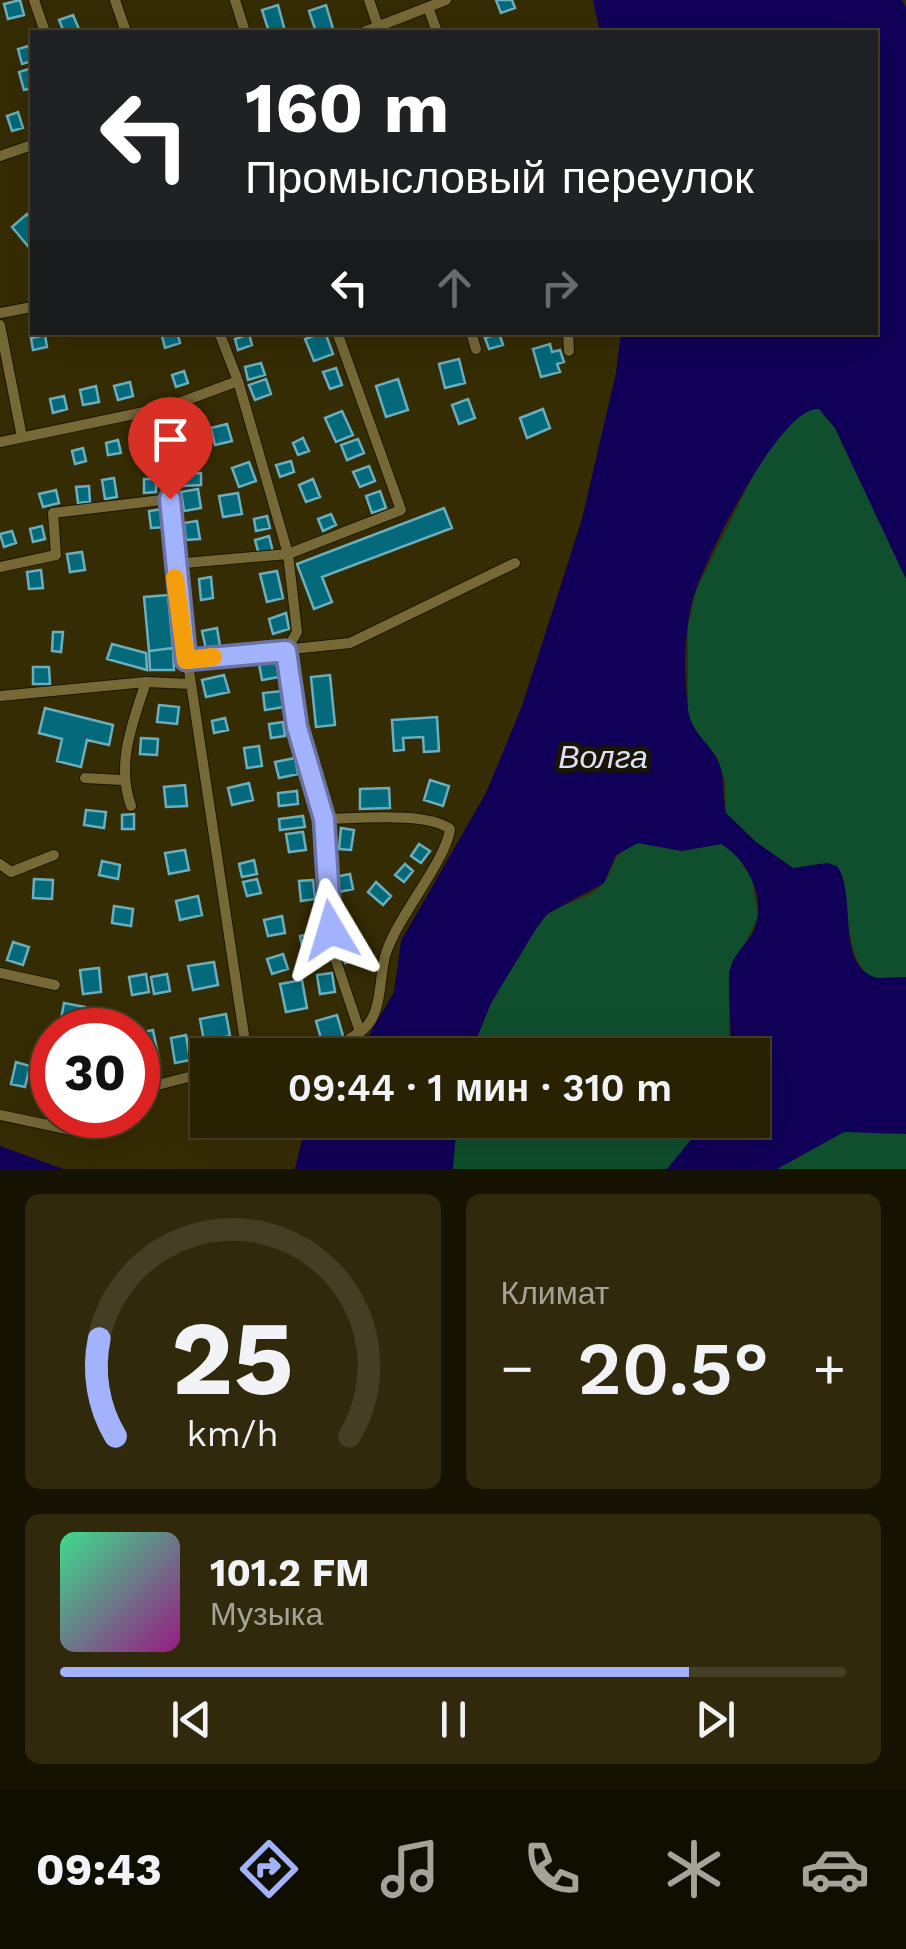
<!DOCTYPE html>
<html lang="ru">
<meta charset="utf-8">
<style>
:root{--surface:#282102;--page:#30290c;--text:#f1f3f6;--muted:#a5a399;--line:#443e24;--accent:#a3b2fd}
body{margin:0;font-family:"Work Sans",sans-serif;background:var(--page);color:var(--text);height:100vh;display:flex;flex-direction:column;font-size:38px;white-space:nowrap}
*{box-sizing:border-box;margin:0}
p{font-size:32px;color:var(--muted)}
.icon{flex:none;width:55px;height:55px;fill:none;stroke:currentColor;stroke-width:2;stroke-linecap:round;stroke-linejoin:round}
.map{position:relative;height:1169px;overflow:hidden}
.panel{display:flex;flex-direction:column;gap:25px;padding:25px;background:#161201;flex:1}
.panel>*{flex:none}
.hud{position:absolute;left:30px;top:30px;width:848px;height:305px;border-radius:0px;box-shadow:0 10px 40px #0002,0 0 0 2px var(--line);background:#202124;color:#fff;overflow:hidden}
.speed{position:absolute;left:30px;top:1008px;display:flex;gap:20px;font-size:50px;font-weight:700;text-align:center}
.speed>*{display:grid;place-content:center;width:130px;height:130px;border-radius:50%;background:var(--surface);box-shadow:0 10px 40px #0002,0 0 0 2px var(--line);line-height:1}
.speed .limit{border:15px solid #d22;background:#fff;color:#111}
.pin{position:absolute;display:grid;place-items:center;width:85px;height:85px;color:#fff;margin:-102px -42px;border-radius:50% 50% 50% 0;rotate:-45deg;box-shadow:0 0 10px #0007}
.pin .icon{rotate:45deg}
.me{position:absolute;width:110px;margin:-55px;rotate:353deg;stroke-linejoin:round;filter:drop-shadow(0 0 8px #0008)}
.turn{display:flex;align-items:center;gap:35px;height:210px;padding:0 50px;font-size:45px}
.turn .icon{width:130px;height:130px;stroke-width:2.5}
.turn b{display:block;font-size:70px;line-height:85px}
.lanes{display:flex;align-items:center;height:95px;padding:0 50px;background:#0003;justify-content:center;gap:50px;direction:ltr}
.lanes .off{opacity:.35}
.big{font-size:75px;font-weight:600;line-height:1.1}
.panel .card{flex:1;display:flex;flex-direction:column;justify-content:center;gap:15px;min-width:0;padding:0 35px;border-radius:15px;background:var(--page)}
.panel .dial{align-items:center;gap:0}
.dial svg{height:260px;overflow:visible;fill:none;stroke:var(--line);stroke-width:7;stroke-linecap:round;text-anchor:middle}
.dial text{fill:var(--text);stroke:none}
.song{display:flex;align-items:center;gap:30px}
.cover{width:120px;height:120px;border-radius:15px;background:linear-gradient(135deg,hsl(150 70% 55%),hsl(310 70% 35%))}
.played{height:10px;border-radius:5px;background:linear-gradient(90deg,var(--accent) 80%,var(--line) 80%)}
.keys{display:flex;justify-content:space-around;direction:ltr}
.heat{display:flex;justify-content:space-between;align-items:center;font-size:55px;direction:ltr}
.panel .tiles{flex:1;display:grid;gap:25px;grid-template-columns:1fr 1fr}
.card:last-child{grid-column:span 2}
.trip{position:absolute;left:190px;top:1038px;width:580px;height:100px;border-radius:0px;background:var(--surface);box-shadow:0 10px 40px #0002,0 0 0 2px var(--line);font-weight:600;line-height:100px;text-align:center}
.dock{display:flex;height:160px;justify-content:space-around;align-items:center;background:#100d01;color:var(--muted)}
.dock .icon{width:70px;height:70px}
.dock .on{color:var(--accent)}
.dock b{font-size:45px;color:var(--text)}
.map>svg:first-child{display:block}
.green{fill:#104f2e}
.water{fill:#110058}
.building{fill:#03697b;stroke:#6bafbf;stroke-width:2.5}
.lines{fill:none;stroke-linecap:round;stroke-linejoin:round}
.street-casing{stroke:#1b1400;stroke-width:12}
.street{stroke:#766936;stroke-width:10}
.route-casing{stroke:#6a74a4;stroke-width:25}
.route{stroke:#a3b2fd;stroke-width:18}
.slow{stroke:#f59e0b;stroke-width:18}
.labels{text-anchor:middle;stroke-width:10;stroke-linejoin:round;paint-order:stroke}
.water-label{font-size:32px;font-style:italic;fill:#dbe1fa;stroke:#1a1502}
</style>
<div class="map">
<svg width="906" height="1169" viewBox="0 0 906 1169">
<rect width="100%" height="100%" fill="#362c03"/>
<path class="green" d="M811,408L819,409L835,428L906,579V977C896,977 883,980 874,977C846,969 848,899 842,874L827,863L793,868L756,842L726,813L725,780L717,757L695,733L688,714V626L697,588L761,460L794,418Z
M638,843L682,851L721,844L735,852L752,880L758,916L729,978V1055H470C481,1022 523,931 550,913C565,902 585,900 599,888C618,870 607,854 638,843Z
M906,1034V1169H453L457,1120H752Z"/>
<path class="water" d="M593,0H902L906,8V579L835,428L819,409C780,405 701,566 692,602C684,634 684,676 688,709C691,733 709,742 718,761C726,778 722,795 726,813L756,842L793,868L827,863L837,866C858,896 834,965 877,978L906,977V1134L844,1132L777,1169H667L707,1120H752V1055H729C733,1028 728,1002 729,975C731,957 743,948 752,934C769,903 749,860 721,844L682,851L638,843L616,855L604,883L547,914L536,929L491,1003L470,1055H358L394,992L401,941L486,793L522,706L582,519L616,373L621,333L875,332V32H600Z
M307,1120H457L453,1169H295Z
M0,1146L63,1169H0Z"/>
<path class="building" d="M20,0L24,15L8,19L4,4Z
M496,0H512L515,8L501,13Z
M278,5L285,31L269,32L262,10Z
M326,5L334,32H316L309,11Z
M73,15L79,29L64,32L59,20Z
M32,45V61L22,64L18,49Z
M32,68V88L24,90L19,72Z
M18,112L23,128L12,131L7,116Z
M27,214L32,220V251L12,227Z
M161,332H177L180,343L165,348Z
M325,332L333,354L314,361L305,339Z
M499,333L503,345L489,349L485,338Z
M249,334L252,345L238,350L235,339Z
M45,335L47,347L33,350L31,338Z
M550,344L552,352L560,350L564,362L557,364L560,372L541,377L533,349Z
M459,359L465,383L445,388L439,364Z
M261,363L265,375L248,380L245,367Z
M336,368L342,385L330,389L323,372Z
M184,371L188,383L176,387L172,375Z
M266,379L271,394L255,400L249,385Z
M398,379L408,410L386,417L376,386Z
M130,382L133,396L118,400L114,386Z
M96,386L99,402L83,405L80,390Z
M64,396L67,409L53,413L50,399Z
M468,399L475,418L459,424L452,405Z
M543,409L550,428L527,438L520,418Z
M342,411L353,435L336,442L325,418Z
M227,424L232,441L215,445L211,428Z
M196,429L198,446L182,448L180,431Z
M303,438L309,451L298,455L293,443Z
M358,439L364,453L347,460L341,445Z
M118,440L121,453L108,455L106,443Z
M83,448L86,461L75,464L72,451Z
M291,461L294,472L280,477L276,465Z
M249,462L256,481L239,487L232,468Z
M369,466L375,481L360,487L353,472Z
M201,473V485L183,486L182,474Z
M114,478L117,497L105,499L102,480Z
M144,479H156V492L144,493Z
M313,479L320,497L306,502L299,485Z
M89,486L90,502L78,503L76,487Z
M198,489L201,508L184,511L181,492Z
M56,490L59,503L43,507L39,494Z
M380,491L386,508L372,513L366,496Z
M238,493L242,514L223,517L219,496Z
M444,508L452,528L322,577L332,602L314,609L297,564Z
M163,509L166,527L151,528L149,511Z
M331,514L336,525L323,531L318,519Z
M267,516L270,528L256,531L254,519Z
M197,521L200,539L186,540L184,523Z
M42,526L45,539L33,542L30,529Z
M12,531L16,543L4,547L0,534Z
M269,536L273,552L259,555L255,540Z
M82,552L85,570L70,572L67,554Z
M41,570L43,588L29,589L27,572Z
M277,571L283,598L267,602L260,574Z
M211,577L213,598L201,600L199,579Z
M168,595L173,648L149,651L144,597Z
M286,613L289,629L273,634L269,619Z
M217,628L220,646L206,649L202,631Z
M53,632H63L61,652L52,651Z
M112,644L146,653L147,670L107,659Z
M173,648L174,670H150L149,651Z
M276,661L279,677L262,680L259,664Z
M33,667H49L50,684H33Z
M224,675L229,692L206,697L202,680Z
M330,675L335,725L316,727L311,677Z
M282,691L284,707L265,710L263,693Z
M159,705L179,707L177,724L157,722Z
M45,708L113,725L109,745L87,740L81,767L57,761L62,739L39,733Z
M437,717L439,751L424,752L423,737L403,738L404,750L394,751L392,720Z
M225,718L228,730L214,733L212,721Z
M283,722L285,736L271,738L269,724Z
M141,738L158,739L157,755L140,754Z
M259,746L262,766L247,768L244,748Z
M295,758L298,774L279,778L275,762Z
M430,780L449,786L443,806L424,800Z
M249,783L253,800L232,805L228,788Z
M185,785L187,806L166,807L164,787Z
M389,788L390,808L360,809V789Z
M297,791L298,804L279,806L278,793Z
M86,810L106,812L104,828L84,825Z
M134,814V829H122V815Z
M303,816L305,827L280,830L279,819Z
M341,828L354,830L351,850L339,849Z
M303,832L306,850L289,852L286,834Z
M419,844L430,851L421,863L411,856Z
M185,850L189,870L169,874L165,853Z
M254,860L257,874L242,877L239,864Z
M102,861L120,865L118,879L99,875Z
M405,864L413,871L404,882L395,875Z
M350,874L353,889L339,892L335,877Z
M34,879L53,880L52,899L33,898Z
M257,879L261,893L247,896L243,882Z
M313,880L315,899L301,901L299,881Z
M376,882L391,896L383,905L368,892Z
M198,896L202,915L180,920L176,901Z
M114,906L133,909L131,926L112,923Z
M282,916L285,933L268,936L264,920Z
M320,932L324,952L304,955L300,936Z
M354,941L359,960L345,963L340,944Z
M13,942L29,947L23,965L7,960Z
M283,954L288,969L272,974L267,959Z
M214,962L218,985L193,990L188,966Z
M99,968L101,992L83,994L80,970Z
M332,973L335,992L320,994L317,975Z
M146,974L149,992L132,995L129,977Z
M167,974L170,991L154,994L151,977Z
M302,980L307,1008L286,1012L280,984Z
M64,1003L85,1007L80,1030L59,1029Z
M226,1014L230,1036L204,1041L200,1019Z
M337,1015L343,1036L322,1042L316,1021Z
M153,1030L159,1059L141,1063L138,1033Z
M186,1035L190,1060L175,1063L171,1038Z
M16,1062L30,1066L25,1087L11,1084Z"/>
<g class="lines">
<defs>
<path id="street" d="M34,0L45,32
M115,0L126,32
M235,0L245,32
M369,0L380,32
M428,7L437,32
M364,32L446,0
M0,156L32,145
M0,313L32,307
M0,325L22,437
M219,332L238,381L288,554L297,632L286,651L297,727L324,819L335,958L360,1032C384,1016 378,978 386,953C398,916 447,859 450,829C426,811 355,819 324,819
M471,332L476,349
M568,332L569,351
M168,407L173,564L247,1055
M0,442L168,407L238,381
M173,564L288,554L401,510L337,332
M0,567L56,555L53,513L170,499
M186,660L350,643L515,563
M0,696L146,682L191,684
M85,778L122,780
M131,806C116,764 132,724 146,682
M0,864L11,872L54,855
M0,973L55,985
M325,1055L360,1032
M138,1090L208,1072
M0,1115L76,1131"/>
</defs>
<use href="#street" class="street-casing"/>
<use href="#street" class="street"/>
</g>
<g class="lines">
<defs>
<path id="route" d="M170,499L186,660L286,651L297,727L324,819L331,930"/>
</defs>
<use href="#route" class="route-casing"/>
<use href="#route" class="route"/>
<path class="slow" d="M175,578L186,660L213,657"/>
</g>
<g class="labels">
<g class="water-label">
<text x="603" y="768">Волга</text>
</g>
</g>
</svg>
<div class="speed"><div class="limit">30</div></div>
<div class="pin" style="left:170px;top:499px;background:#d93025"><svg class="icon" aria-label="arrive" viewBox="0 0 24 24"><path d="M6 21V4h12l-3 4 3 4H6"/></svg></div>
<svg class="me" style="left:331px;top:930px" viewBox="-20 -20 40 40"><path d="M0-17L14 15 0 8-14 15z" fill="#a3b2fd" stroke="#fff" stroke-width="4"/></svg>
<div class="trip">09:44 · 1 мин · 310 m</div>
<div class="hud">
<div class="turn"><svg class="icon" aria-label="left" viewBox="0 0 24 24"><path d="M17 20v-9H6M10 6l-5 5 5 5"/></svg><div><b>160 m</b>Промысловый переулок</div></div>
<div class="lanes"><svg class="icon" aria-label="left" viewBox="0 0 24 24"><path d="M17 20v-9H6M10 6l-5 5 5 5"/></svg><svg class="icon off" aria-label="ahead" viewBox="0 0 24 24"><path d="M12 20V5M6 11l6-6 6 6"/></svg><svg class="icon off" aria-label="right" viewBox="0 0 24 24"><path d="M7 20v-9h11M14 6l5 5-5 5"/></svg></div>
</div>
</div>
<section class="panel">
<div class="tiles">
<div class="card dial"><svg viewBox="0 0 100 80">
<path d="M14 69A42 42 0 1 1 86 69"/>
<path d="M14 69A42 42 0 0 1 9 39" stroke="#a3b2fd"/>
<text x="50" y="56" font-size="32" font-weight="700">25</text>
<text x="50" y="72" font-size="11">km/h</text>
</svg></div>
<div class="card"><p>Климат</p>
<div class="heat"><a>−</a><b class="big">20.5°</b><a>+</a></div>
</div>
<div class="card">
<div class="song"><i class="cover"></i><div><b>101.2 FM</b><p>Музыка</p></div></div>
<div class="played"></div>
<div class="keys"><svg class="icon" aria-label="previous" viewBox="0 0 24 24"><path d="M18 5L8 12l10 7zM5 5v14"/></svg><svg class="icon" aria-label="pause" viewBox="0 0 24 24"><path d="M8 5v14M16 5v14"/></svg><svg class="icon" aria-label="next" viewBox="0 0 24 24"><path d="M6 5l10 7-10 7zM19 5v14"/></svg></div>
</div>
</div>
</section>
<nav class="dock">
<b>09:43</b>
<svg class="icon on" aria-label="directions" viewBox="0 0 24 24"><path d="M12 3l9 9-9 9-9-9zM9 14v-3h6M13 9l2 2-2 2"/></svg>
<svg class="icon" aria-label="music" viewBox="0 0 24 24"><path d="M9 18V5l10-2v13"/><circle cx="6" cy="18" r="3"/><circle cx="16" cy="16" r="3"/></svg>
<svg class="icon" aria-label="phone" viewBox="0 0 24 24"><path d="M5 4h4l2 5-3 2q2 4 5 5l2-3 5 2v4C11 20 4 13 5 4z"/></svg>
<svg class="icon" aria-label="climate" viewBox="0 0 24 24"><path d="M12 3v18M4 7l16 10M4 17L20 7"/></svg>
<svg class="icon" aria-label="car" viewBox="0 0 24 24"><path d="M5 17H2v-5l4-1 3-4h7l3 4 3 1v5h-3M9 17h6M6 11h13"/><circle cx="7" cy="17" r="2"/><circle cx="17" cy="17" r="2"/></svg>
</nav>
